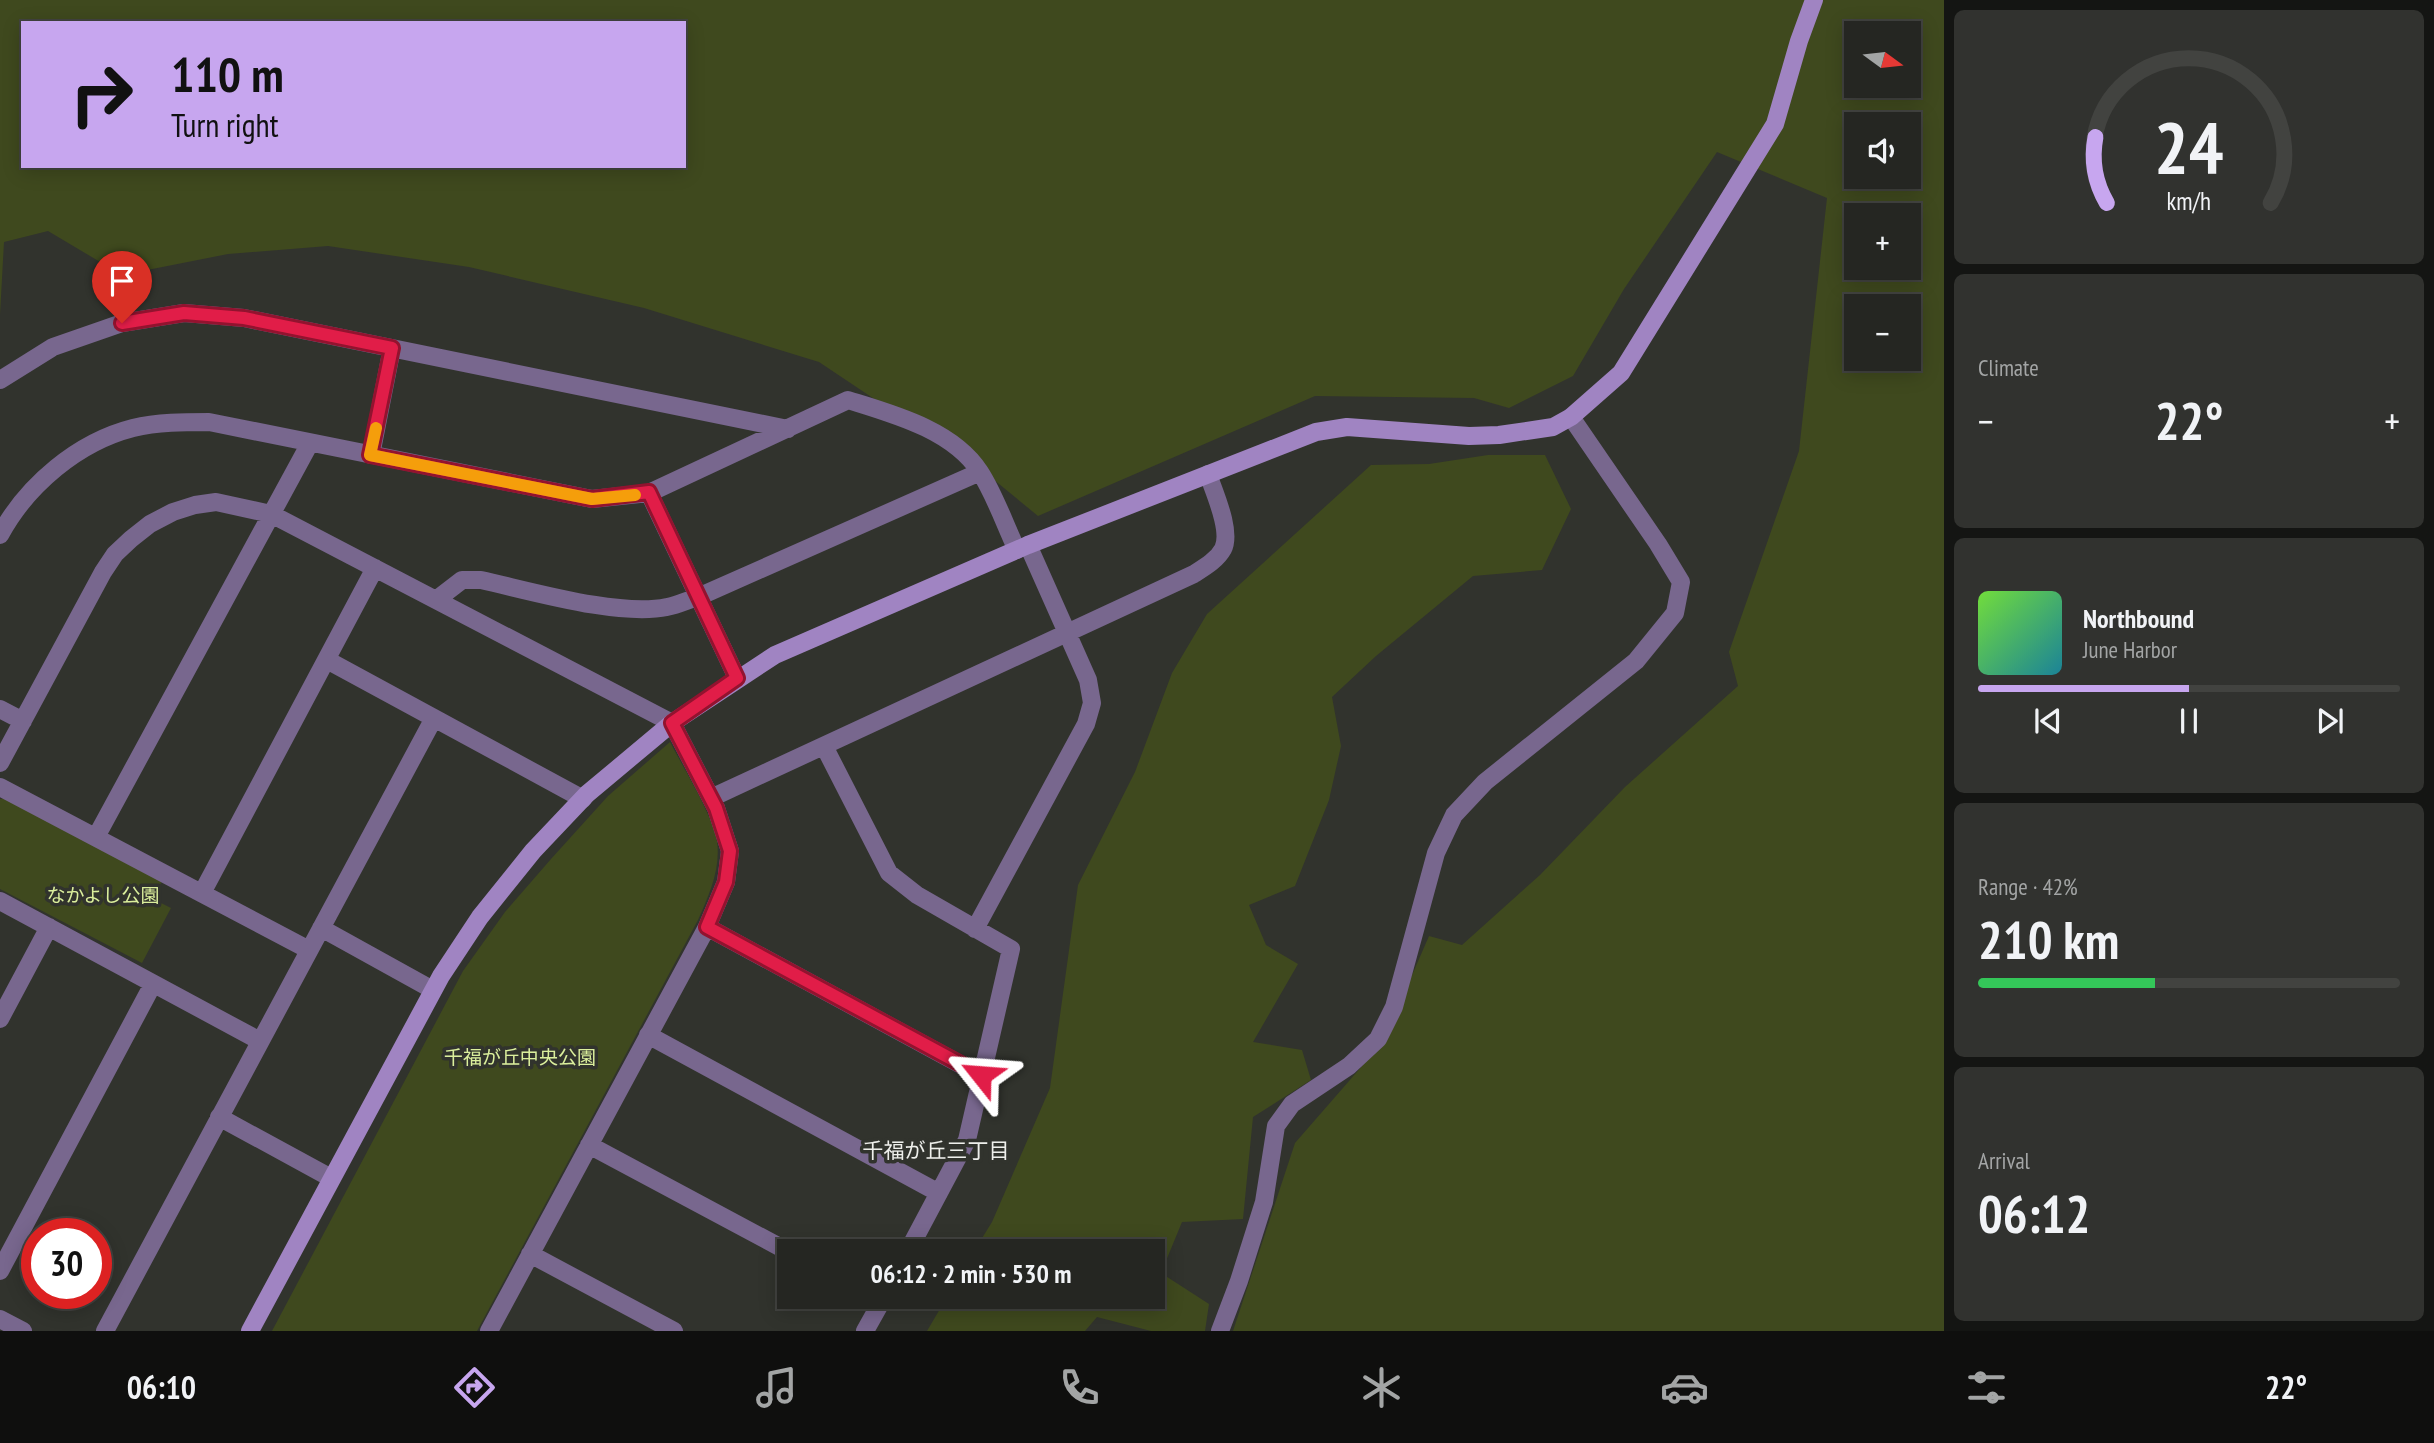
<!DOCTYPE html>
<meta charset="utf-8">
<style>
:root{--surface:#252622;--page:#31322f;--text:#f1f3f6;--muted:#a3a5a5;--line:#424340;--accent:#c7a6ef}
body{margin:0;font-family:"PT Sans Narrow","Noto Sans JP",sans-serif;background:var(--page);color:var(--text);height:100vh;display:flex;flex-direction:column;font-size:26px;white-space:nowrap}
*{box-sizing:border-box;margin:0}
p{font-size:23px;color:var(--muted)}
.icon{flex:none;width:38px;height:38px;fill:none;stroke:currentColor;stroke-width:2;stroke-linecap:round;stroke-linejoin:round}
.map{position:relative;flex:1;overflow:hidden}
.side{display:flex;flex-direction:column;gap:10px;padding:10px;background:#141513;width:490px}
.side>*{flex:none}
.guide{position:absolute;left:21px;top:21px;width:665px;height:147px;border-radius:0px;box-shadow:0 4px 18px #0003,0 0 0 2px var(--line);background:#c7a6ef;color:#111;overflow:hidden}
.needle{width:46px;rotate:105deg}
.fabs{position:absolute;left:1844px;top:21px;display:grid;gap:14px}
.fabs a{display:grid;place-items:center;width:77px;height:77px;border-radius:0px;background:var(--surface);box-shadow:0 4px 18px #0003,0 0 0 2px var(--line);font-size:35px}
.speed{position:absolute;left:21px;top:1218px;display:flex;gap:14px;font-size:35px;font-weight:700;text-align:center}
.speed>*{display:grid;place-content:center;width:91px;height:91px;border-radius:50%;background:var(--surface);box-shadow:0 4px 18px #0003,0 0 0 2px var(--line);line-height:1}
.speed .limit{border:10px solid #d22;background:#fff;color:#111}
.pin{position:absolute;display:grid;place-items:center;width:60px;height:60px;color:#fff;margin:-72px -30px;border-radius:50% 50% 50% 0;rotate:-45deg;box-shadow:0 0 7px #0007}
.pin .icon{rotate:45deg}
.me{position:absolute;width:77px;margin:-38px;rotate:298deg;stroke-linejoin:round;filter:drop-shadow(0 0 5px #0008)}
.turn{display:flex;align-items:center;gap:24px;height:147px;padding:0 35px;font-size:32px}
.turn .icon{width:91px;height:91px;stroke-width:2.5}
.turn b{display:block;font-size:49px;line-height:60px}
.big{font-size:52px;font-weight:800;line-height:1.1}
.side .widget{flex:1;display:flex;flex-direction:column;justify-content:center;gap:10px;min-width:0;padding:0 24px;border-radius:10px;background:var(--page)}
.side .dial{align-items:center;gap:0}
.dial svg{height:182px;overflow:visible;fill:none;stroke:var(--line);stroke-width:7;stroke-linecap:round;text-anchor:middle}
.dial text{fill:var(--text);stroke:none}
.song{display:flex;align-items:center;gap:21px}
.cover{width:84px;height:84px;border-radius:10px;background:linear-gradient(135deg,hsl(100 70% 55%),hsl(190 70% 35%))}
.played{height:7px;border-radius:4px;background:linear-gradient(90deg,var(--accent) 50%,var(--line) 50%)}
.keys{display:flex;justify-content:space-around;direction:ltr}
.heat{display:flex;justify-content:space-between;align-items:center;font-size:38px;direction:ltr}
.charge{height:10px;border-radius:5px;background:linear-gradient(90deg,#34c759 42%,var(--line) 0)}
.trip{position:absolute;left:777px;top:1239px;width:388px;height:70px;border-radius:0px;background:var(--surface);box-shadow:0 4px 18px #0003,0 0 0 2px var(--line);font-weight:800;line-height:70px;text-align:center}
.tabs{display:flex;height:112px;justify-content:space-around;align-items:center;background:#0f0f0e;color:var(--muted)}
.tabs .icon{width:49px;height:49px}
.tabs .active{color:var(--accent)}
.tabs b{font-size:32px;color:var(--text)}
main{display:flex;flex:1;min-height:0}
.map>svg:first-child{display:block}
.green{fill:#3f491e;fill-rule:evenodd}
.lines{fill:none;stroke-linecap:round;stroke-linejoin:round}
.street{stroke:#78678e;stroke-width:18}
.secondary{stroke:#a084c2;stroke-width:18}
.route-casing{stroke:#92132f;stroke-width:18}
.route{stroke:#e11d48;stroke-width:12}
.slow{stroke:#f59e0b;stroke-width:12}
.labels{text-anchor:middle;stroke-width:7;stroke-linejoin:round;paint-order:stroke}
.park-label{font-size:19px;fill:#dbef9c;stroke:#31332d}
.neighbourhood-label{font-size:21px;fill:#eeefeb;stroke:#31332d}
</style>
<main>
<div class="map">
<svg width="1944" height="1331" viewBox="0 0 1944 1331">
<rect width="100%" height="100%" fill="#31332d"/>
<path class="green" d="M0,0H1944V1331H1233L1295,1143L1383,1042L1429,936L1462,945L1540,875L1625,787L1738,686L1729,652L1799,451L1827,198L1717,152L1624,289L1573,376L1509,408L1474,398L1315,396L1038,516L988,475L819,362L644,308L469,267L328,246L228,254L122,275L48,231L4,242L0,315ZM23,23H684V166H23ZM1857,33H1909V86H1857ZM1857,124H1909V177H1857ZM1857,215H1909V268H1857ZM1857,306H1909V359H1857Z
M1488,455H1545L1571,509L1542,570L1473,576L1376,656L1332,697L1341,746L1329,800L1295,886L1249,905L1266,945L1298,964L1253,1042L1302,1050L1311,1080L1253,1117L1243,1219L1182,1222L1161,1273L1209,1304L1205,1331H1151L1097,1317L1085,1331H927L947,1297H1153V1251H974L992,1222L1050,1088L1078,885L1135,772L1172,673L1207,614L1371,465L1429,464Z
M670,742C683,767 713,816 717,841C721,869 709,895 698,920L477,1331H272L463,971L505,912L551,859L608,796Z
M7,798L163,879L153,899L171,908L142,963L0,889V799Z"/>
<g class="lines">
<path class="street" d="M0,380L53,347L122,323L184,313L244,318L788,429
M371,455L392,348
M649,493L737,678
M0,535C27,485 78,442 133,428C158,422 184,422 209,422L592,499L649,493L848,400C893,414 953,430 980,472C995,495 1005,525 1017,550
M436,600L462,580H481C531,591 619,617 667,607C678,605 688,600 698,597L980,472
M327,660L583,799
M0,709L23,721
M824,746L889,873L917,895L1011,949L967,1140L908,1251
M0,763L103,572L115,554L131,539L150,524L173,512L195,505L216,502L271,514L672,723L716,808L730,851L726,882L707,927L489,1331
M0,787L309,950
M711,798L1194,574C1205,567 1217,560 1223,549C1232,531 1214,492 1208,474
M96,837L310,443
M202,893L375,568
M0,901L260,1041
M707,927L980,1075
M321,928L433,990
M975,929L1086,724L1092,703L1088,680L1028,545
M0,1019L49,927
M648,1035L939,1193
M219,1117L331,1178
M589,1145L789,1252
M530,1254L674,1331
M0,1271L153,984
M0,1319L23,1331
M105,1331L434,718
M865,1331L884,1297
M1220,1331L1239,1281L1264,1202L1276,1126L1292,1104L1349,1066L1378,1039L1394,1007L1436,853L1454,815L1485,782L1636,661L1675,613L1681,582L1658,544L1571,417"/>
<path class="secondary" d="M250,1331L441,976L480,917L533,851L587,794L672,723L775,655L1028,545L1316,432L1347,427L1469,436L1499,435L1553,427L1571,417L1621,373L1775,124L1799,41L1814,0"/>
</g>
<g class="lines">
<defs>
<path id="route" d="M122,323L184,313L244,318L392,348L370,455L592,499L649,492L737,678L672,723L716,808L730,851L726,882L707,927L981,1075"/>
</defs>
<use href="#route" class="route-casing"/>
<use href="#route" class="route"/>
<path class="slow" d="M376,428L370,455L592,499L635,495"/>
</g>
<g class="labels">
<g class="park-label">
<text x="103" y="902">なかよし公園</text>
<text x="520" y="1064">千福が丘中央公園</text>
</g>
<g class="neighbourhood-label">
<text x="936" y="1158">千福が丘三丁目</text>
</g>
</g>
</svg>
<div class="fabs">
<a><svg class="needle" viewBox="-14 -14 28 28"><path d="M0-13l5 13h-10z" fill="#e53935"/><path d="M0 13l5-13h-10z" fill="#a3a5a5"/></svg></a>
<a><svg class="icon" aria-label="sound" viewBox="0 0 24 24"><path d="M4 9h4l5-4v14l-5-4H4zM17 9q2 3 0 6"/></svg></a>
<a>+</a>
<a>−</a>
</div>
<div class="speed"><div class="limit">30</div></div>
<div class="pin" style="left:122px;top:323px;background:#d93025"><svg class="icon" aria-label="arrive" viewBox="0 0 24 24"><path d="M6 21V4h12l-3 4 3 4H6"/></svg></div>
<svg class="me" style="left:981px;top:1075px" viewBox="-20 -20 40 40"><path d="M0-17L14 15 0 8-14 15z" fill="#e11d48" stroke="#fff" stroke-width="4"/></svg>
<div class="trip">06:12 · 2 min · 530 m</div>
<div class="guide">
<div class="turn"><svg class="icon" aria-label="right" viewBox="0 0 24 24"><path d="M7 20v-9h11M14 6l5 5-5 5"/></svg><div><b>110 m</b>Turn right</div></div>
</div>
</div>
<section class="side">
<div class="widget dial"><svg viewBox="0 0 100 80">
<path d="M14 69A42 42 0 1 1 86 69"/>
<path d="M14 69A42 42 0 0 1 9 40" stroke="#c7a6ef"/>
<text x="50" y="56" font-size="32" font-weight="700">24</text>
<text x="50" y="72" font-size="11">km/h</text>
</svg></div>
<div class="widget"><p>Climate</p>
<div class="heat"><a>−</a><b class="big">22°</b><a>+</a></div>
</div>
<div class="widget">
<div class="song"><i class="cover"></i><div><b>Northbound</b><p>June Harbor</p></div></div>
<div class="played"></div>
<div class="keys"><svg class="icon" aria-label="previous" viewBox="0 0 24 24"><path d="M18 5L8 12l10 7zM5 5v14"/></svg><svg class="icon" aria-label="pause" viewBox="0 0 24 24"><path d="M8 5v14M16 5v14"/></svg><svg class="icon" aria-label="next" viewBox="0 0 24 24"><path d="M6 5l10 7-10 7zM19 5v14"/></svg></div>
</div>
<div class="widget"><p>Range · 42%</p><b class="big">210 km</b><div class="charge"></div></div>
<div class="widget"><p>Arrival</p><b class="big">06:12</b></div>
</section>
</main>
<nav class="tabs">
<b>06:10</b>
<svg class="icon active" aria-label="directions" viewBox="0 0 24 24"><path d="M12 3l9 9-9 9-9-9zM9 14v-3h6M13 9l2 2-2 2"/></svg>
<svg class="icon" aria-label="music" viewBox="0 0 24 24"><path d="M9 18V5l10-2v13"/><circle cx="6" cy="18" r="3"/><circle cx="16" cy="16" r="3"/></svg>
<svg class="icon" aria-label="phone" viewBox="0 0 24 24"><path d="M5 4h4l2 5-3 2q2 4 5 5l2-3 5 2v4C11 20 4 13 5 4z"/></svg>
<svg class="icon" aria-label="climate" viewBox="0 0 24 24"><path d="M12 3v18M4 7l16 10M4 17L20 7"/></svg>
<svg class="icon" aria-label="car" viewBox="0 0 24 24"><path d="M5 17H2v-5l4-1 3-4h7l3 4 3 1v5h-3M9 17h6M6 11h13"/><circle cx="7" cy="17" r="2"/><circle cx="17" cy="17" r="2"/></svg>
<svg class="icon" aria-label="filters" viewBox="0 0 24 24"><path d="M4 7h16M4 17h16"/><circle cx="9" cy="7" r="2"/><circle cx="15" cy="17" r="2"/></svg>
<b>22°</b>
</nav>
